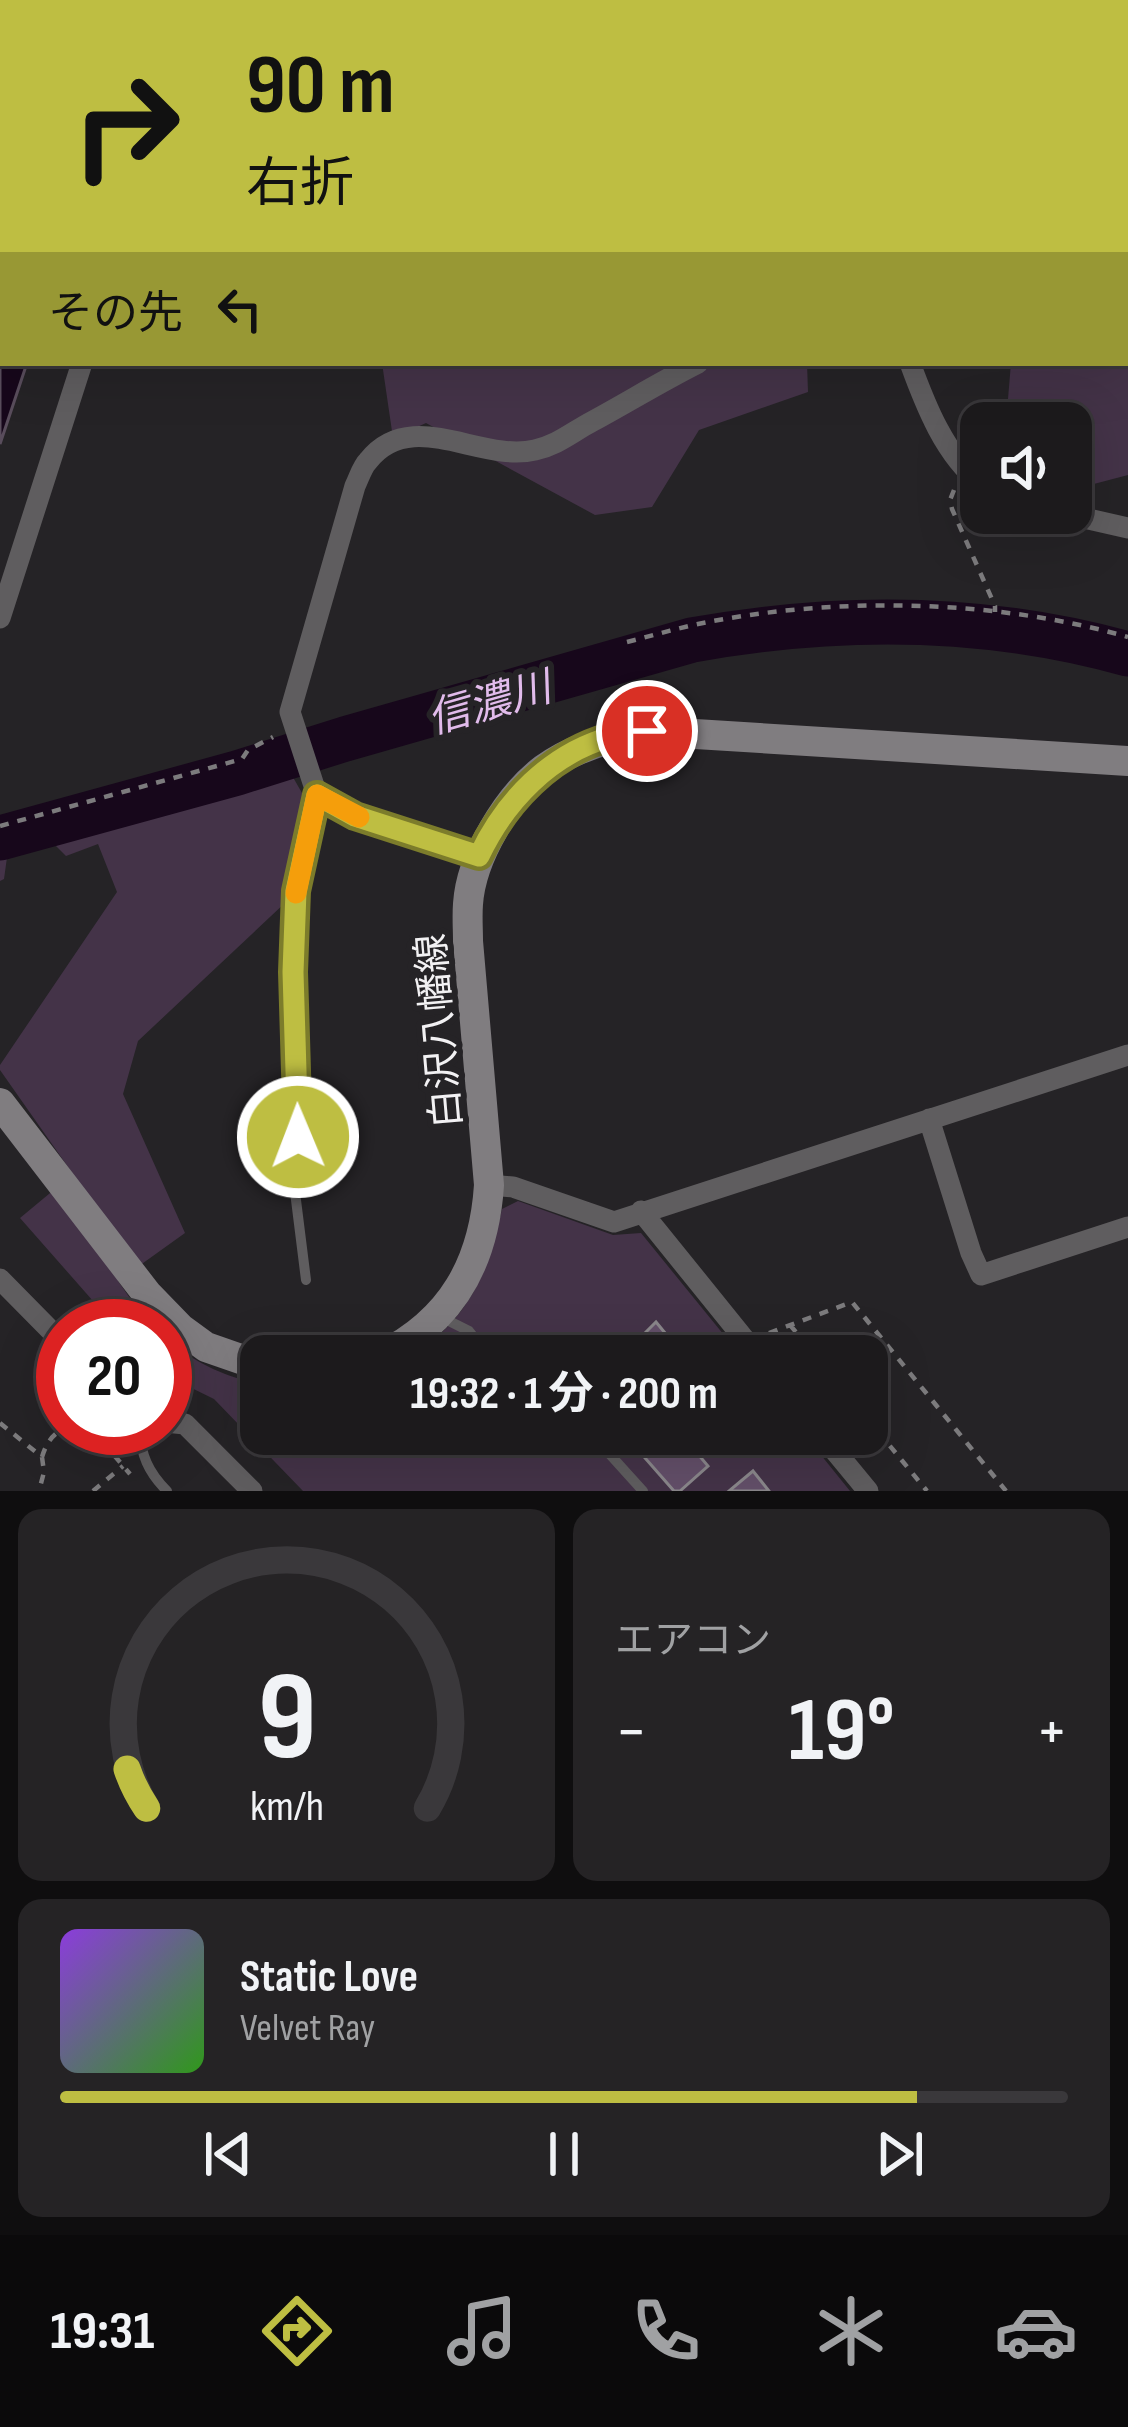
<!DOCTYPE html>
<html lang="ja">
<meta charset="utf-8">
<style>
:root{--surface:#1c1a1c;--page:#252325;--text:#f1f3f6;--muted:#a0a1a3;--line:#3a383b;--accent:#bebe42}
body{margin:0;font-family:"Sofia Sans Condensed","Noto Sans JP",sans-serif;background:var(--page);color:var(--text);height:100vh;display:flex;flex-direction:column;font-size:45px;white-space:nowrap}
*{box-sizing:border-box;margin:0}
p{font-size:39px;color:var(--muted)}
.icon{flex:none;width:66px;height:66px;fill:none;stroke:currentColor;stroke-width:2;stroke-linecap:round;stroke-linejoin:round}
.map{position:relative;height:1491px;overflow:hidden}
.panel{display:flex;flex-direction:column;gap:18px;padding:18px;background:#0f0e0f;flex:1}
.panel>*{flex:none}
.hud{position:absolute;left:0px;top:0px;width:1128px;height:366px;box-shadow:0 12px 48px #0002,0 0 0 3px var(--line);background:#bebe42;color:#111;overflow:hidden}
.controls{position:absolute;left:960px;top:402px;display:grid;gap:24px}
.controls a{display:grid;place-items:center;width:132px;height:132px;border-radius:24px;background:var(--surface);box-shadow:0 12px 48px #0002,0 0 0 3px var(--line);font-size:60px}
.speed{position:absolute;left:36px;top:1299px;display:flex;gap:24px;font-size:60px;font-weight:700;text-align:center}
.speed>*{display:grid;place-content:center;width:156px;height:156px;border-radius:50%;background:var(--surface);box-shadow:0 12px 48px #0002,0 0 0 3px var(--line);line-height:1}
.speed .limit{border:18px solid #d22;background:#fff;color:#111}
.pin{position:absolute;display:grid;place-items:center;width:102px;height:102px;color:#fff;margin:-51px;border:6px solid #fff;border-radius:50%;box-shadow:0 3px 12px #0007}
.me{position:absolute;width:132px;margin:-66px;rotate:359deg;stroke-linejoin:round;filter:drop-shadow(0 0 9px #0008)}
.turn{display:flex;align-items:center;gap:42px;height:252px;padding:0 48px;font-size:54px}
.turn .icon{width:156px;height:156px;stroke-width:2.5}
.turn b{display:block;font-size:84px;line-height:102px}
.then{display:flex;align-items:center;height:114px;padding:0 48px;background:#0003;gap:24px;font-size:45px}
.big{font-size:90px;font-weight:700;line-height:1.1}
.panel .card{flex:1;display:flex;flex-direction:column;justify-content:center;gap:18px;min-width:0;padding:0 42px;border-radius:24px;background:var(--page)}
.panel .dial{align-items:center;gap:0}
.dial svg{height:312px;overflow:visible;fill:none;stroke:var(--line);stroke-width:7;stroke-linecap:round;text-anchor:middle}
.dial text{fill:var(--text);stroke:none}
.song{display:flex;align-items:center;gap:36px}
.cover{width:144px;height:144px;border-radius:18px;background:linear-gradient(135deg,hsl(270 70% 55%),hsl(110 70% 35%))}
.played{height:12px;border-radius:6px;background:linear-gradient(90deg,var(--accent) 85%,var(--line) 85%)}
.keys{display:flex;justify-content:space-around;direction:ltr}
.heat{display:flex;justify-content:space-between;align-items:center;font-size:66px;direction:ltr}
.panel .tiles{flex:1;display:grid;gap:18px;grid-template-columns:1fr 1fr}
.card:last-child{grid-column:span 2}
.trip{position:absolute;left:240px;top:1335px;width:648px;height:120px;border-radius:24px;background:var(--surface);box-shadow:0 12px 48px #0002,0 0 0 3px var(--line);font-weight:700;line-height:120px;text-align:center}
.tab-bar{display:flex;height:192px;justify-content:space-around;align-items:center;background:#0b0a0b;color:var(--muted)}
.tab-bar .icon{width:84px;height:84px}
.tab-bar .on{color:var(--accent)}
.tab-bar b{font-size:54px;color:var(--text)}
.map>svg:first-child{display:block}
.green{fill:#443348}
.water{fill:#17071b;stroke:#594d5c;stroke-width:3}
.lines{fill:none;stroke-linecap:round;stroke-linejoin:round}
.river{stroke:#17071b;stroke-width:45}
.building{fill:#634f69;stroke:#8a878b;stroke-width:3}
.path{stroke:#7c7b7d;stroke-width:4.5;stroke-dasharray:9 9;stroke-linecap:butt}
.lane{stroke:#5f5d5f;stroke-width:10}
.street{stroke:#5f5d5f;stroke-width:21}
.secondary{stroke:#807d80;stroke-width:30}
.route-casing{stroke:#7c7c2b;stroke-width:30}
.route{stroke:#bebe42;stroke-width:21}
.slow{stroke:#f59e0b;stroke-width:21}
.labels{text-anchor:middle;stroke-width:12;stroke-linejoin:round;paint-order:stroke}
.street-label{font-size:39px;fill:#f2f1f3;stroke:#252326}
.water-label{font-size:42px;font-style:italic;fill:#e1bbeb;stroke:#252326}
</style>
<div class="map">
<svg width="1128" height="1491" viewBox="0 0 1128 1491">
<rect width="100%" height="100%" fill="#252326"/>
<path class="green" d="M903,0H1128V475L1071,490V423H1006L1011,363H1125V3H898Z
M382,363H807L808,392L699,430L652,507L595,515L426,423L393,438Z
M286,765L306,800L287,901L138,1041L123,1094L185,1233L118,1281L143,1317L153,1326H115L20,1218L73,1174L0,1070V1065L117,892L98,844L66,856L41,831L9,843L4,879L0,881V830L121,797Z
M518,1201L613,1235L641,1233L741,1356H413C470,1316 487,1275 502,1209Z
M165,1337C190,1361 227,1378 261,1384V1434H804L850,1491H303L214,1399L165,1375Z"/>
<path class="water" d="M0,0H116V3H3V363H27L0,444Z"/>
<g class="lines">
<path class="river" d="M0,838L237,773L345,739L692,640C837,614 985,614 1128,654"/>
</g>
<path class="building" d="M656,1322L684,1356H642L633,1345Z
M624,1434H681L708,1466L680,1491H674Z
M753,1471L769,1491H729Z"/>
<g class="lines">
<path class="path" d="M954,490L950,500L952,509L995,606V612
M627,642C651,636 674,629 698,624C834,596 995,599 1128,637
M0,826L242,759L248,750L273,737
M790,1325L816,1356
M769,1333L852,1302L1006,1491
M867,1418L927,1491
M0,1423L42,1457L44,1472L39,1491
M91,1428L130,1474
M42,1457C46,1444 52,1434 65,1428
M93,1491L123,1466"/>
<path class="lane" d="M306,1280L294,1184L298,1137L293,972L296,891L317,795
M441,1317L469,1331L489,1356
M139,1428C141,1455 148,1472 167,1491
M553,1434L567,1445L605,1449L643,1491"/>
<path class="street" d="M960,0V3
M406,3L417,0
M910,363C925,404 945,456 981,483
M1062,513L1128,528
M0,618L82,363
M479,855L355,816L317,795L290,712L355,486C359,478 362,467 368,461C411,406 480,463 535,450C558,445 572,432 593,421C628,402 662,381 698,363
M929,1119L971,1253L981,1275L1128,1227
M489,1185L513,1187L614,1222L1128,1055
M641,1211L758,1356
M0,1279L63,1343
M165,1422L185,1424L252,1491
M821,1434L868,1491"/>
<path class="secondary" d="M0,1103L147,1294L180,1328L206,1347L261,1366
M381,1356C452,1321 484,1263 489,1185L468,941C468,929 467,916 468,904C471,858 507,797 544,769C574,747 611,737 647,731L1128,761"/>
</g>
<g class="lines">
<defs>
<path id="route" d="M298,1137L293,972L296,891L317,795L355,816L479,856C505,801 550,754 610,737C622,734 635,733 647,731"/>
</defs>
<use href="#route" class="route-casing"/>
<use href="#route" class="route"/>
<path class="slow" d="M296,893L317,795L359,817"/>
</g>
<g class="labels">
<g class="street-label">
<text transform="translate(438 1031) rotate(-95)" y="14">白沢八幡線</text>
</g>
<g class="water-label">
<text transform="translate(489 702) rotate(-16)" y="15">信濃川</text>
</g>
</g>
</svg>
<div class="controls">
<a><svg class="icon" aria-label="sound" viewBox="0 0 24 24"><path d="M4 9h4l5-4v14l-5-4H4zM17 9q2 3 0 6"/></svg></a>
</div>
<div class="speed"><div class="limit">20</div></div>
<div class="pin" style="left:647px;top:731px;background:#d93025"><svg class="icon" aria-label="arrive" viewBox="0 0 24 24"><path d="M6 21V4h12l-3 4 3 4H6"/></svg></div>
<svg class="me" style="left:298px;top:1137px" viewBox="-20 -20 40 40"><circle r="17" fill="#bebe42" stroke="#fff" stroke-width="3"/><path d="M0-11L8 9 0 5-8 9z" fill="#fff"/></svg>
<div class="trip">19:32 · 1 分 · 200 m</div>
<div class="hud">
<div class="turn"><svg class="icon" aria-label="right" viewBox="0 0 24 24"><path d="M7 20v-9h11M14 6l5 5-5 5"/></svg><div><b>90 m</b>右折</div></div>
<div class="then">その先<svg class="icon" aria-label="left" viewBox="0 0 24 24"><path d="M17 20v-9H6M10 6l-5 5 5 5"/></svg></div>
</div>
</div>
<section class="panel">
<div class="tiles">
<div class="card dial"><svg viewBox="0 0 100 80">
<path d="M14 69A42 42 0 1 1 86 69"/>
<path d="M14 69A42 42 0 0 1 9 59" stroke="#bebe42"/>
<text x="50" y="56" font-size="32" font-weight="700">9</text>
<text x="50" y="72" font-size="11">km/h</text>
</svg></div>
<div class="card"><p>エアコン</p>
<div class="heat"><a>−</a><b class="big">19°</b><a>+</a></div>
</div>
<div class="card">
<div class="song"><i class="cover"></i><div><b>Static Love</b><p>Velvet Ray</p></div></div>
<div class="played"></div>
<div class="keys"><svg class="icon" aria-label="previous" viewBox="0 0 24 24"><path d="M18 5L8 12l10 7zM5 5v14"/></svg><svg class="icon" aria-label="pause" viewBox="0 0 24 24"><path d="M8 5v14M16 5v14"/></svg><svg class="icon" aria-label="next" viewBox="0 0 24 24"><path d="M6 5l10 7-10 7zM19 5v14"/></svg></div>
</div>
</div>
</section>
<nav class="tab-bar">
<b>19:31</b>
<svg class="icon on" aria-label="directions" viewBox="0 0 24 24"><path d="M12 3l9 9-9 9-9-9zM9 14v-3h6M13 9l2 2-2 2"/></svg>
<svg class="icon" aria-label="music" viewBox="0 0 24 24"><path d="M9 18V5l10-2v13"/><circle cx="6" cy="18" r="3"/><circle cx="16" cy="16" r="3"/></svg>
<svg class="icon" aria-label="phone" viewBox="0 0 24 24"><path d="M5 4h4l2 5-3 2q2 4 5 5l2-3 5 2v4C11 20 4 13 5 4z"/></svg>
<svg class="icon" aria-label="climate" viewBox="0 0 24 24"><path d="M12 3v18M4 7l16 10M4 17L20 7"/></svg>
<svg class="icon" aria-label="car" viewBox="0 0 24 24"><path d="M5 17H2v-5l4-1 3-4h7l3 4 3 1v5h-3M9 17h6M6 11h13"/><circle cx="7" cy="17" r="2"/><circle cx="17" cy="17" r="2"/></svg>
</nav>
